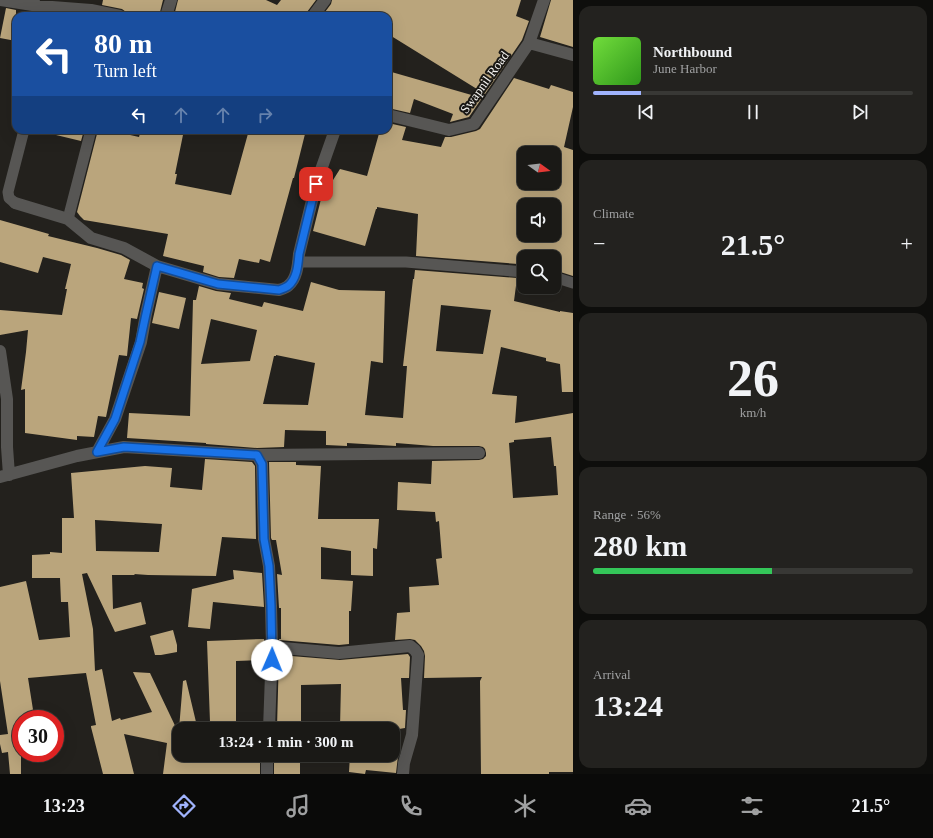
<!DOCTYPE html>
<meta charset="utf-8">
<style>
:root{--surface:#1a1916;--page:#23221f;--text:#f1f3f6;--muted:#9fa0a1;--line:#383835;--accent:#a0b3fd}
body{margin:0;font-family:"Times New Roman",serif;background:var(--page);color:var(--text);height:100vh;display:flex;flex-direction:column;font-size:15px;white-space:nowrap}
*{box-sizing:border-box;margin:0}
p{font-size:13px;color:var(--muted)}
.icon{flex:none;width:22px;height:22px;fill:none;stroke:currentColor;stroke-width:2;stroke-linecap:round;stroke-linejoin:round}
.map{position:relative;flex:1;overflow:hidden}
.drawer{display:flex;flex-direction:column;gap:6px;padding:6px;background:#0e0e0c;width:360px}
.drawer>*{flex:none}
.guide{position:absolute;left:12px;top:12px;width:380px;height:122px;border-radius:12px;box-shadow:0 4px 16px #0002,0 0 0 1px var(--line);background:#1a4fa0;color:#fff;overflow:hidden}
.needle{width:26px;rotate:105deg}
.tools{position:absolute;left:517px;top:146px;display:grid;gap:8px}
.tools a{display:grid;place-items:center;width:44px;height:44px;border-radius:8px;background:var(--surface);box-shadow:0 4px 16px #0002,0 0 0 1px var(--line);font-size:20px}
.speed{position:absolute;left:12px;top:710px;display:flex;gap:8px;font-size:20px;font-weight:700;text-align:center}
.speed>*{display:grid;place-content:center;width:52px;height:52px;border-radius:50%;background:var(--surface);box-shadow:0 4px 16px #0002,0 0 0 1px var(--line);line-height:1}
.speed .limit{border:6px solid #d22;background:#fff;color:#111}
.pin{position:absolute;display:grid;place-items:center;width:34px;height:34px;color:#fff;margin:-17px;border-radius:8px;box-shadow:0 2px 6px #0006}
.me{position:absolute;width:44px;margin:-22px;rotate:1deg;stroke-linejoin:round;filter:drop-shadow(0 0 3px #0008)}
.turn{display:flex;align-items:center;gap:14px;height:84px;padding:0 16px;font-size:18px}
.turn .icon{width:52px;height:52px;stroke-width:2.5}
.turn b{display:block;font-size:28px;line-height:34px}
.lanes{display:flex;align-items:center;height:38px;padding:0 16px;background:#0003;justify-content:center;gap:20px;direction:ltr}
.lanes .off{opacity:.35}
.big{font-size:30px;font-weight:800;line-height:1.1}
.drawer .card{flex:1;display:flex;flex-direction:column;justify-content:center;gap:6px;min-width:0;padding:0 14px;border-radius:12px;background:var(--page)}
.drawer .dial{align-items:center;gap:0}
.dial b{font-size:52px;line-height:1}
.song{display:flex;align-items:center;gap:12px}
.cover{width:48px;height:48px;border-radius:6px;background:linear-gradient(135deg,hsl(100 70% 55%),hsl(110 70% 35%))}
.played{height:4px;border-radius:2px;background:linear-gradient(90deg,var(--accent) 15%,var(--line) 15%)}
.keys{display:flex;justify-content:space-around;direction:ltr}
.heat{display:flex;justify-content:space-between;align-items:center;font-size:22px;direction:ltr}
.charge{height:6px;border-radius:3px;background:linear-gradient(90deg,#34c759 56%,var(--line) 0)}
.trip{position:absolute;left:172px;top:722px;width:228px;height:40px;border-radius:12px;background:var(--surface);box-shadow:0 4px 16px #0002,0 0 0 1px var(--line);font-weight:800;line-height:40px;text-align:center}
.tabs{display:flex;height:64px;justify-content:space-around;align-items:center;background:#0a0a09;color:var(--muted)}
.tabs .icon{width:28px;height:28px}
.tabs .selected{color:var(--accent)}
.tabs b{font-size:18px;color:var(--text)}
main{display:flex;flex:1;min-height:0}
.map>svg:first-child{display:block}
.building{fill:#baa57c;fill-rule:evenodd}
.lines{fill:none;stroke-linecap:round;stroke-linejoin:round}
.lane{stroke:#575654;stroke-width:11}
.street{stroke:#575654;stroke-width:12}
.route-casing{stroke:#114b97;stroke-width:10}
.route{stroke:#1a73e8;stroke-width:7}
.labels{text-anchor:middle;stroke-width:4;stroke-linejoin:round;paint-order:stroke}
.street-label{font-size:13px;fill:#f4f3f0;stroke:#1a1814}
</style>
<main>
<div class="map">
<svg width="573" height="774" viewBox="0 0 573 774">
<rect width="100%" height="100%" fill="#23211d"/>
<path class="building" d="M103,0H163L159,16H151L126,12L122,9L102,5Z
M178,0H266L277,5L281,0H316L307,12L306,16H174Z
M332,0H521L516,16L529,21L522,40L485,94L388,34V16H322L331,4Z
M551,0H573V47L540,37Z
M6,8L16,10V41L0,38Z
M388,71L482,98L469,117L450,122L453,114L414,99L410,113L388,108Z
M514,78L549,89L551,85L573,92V107L564,147L573,150V276L554,270V257H524V264L519,263L518,264L416,256L418,214L377,207V209H376L365,246L313,231L321,199L340,169L367,176L380,130H388V123L406,127L402,140L441,147L445,137H451L476,131L480,129ZM524,153H554V183H524ZM524,205H554V235H524Z
M57,130H84L81,141L56,135Z
M98,130H108L139,137L141,130H184L175,174H177L175,184L231,195L249,130H292L305,134L294,178H293L270,262L260,259L259,263L239,259L234,278L219,277L203,272L204,266L163,256L168,234L84,220L80,216L77,212Z
M0,220L49,234L48,236L97,248L121,255L130,260L124,279L143,283L142,288L144,289L137,319L131,318L127,356L119,355L106,417L98,416L94,437L77,436V440L25,433V389L21,390L26,352L28,330L0,335V310L62,315L67,289H65L71,264L43,257L38,273L0,262Z
M415,270L517,278L514,301L560,312V311L573,313V392H562L560,364L546,361V358L501,347L492,394L517,396L515,423L573,413V772H549V774H481L480,681L482,677L424,678L425,656L424,651L421,646L415,640L410,639L395,640L397,613L410,612L409,587L439,585L436,559L442,558L439,521L436,522L435,512L397,510L398,482L431,484L432,461L479,460L483,459L486,456V453L485,449L483,447L479,446H433L396,443V446L347,443V446L326,445V431L285,430L284,447L257,448L206,444V443L127,438L129,413L190,416L193,300H196L199,286L216,291L231,293L229,299L262,307L264,302L303,311L311,282L339,290L385,291L383,363L371,361L365,415L403,418L407,366H403L413,279H414ZM441,305L491,310L483,354L436,351ZM211,319L257,330L250,361L201,364ZM276,355L315,363L308,405L263,404L274,356H276ZM551,437L554,466H556L558,495L513,498L509,443L514,442V440Z
M159,292L186,298L179,329L152,323Z
M205,459L252,462L255,466L256,539L222,537L216,576L148,575L134,574L135,575H112L113,609L141,602L146,624L115,632L87,573L82,574L93,629L95,671L102,669L112,721L120,718L121,720L152,712L133,672L150,673L179,734V755H192V757L260,758V774H163L167,743L124,734L134,774H103L91,727V726L96,725L86,673L28,678L34,716L21,718V774H10L8,752L2,753L0,744V735L8,734L0,681V587L26,581L39,640L70,637L68,602H61L60,578H32V555L50,554V552L62,553V518H74L71,473L145,466L172,468L170,487L202,490ZM95,520L162,524L159,552L96,551Z
M269,462H296V465L321,466L318,519H379L377,549L373,548V576L351,575V551L321,547V579L353,581L351,611H349V644L339,645L279,640V639H281V608H279L277,574L282,575L276,540H272L271,538Z
M233,570L262,573L264,607L213,602L210,629L188,627L192,589L234,579Z
M173,630L177,645V652L161,655H155L150,636Z
M264,639V660L236,661V722H210L207,641Z
M408,654L410,657L409,678H401L403,710H406L405,728L393,730V729H379L378,727H340L341,684L301,685V727H277L279,655L340,660Z
M186,680L196,722H193L192,729H179L183,681Z
M274,755H300V774H274Z
M350,755L370,757V755L398,756L396,773L366,770L365,774L349,772Z"/>
<g class="lines">
<path class="lane" d="M15,203L9,198L8,192L24,130
M68,219L91,130
M298,262H406L524,272
M554,277L573,283"/>
<path class="street" d="M0,0L39,6L91,10L120,16
M166,16L171,0
M313,16L325,0
M529,43L573,55
M388,115L449,130L474,124L529,43L544,0
M15,203L68,219L91,238L124,248L157,266L218,284L279,290C282,289 286,288 288,286C297,279 298,265 299,254L316,184L335,130
M0,351L7,399V447L9,475
M97,452L115,419L141,342L146,314L157,266
M257,455L262,464L264,539L269,566L271,606L272,647L269,729
M0,477L77,456L124,447L257,455L479,453
M272,647L339,653L410,646L415,650L418,655L412,735L404,763L403,774
M267,774V755"/>
</g>
<g class="lines">
<defs>
<path id="route" d="M272,660L271,606L269,566L264,539L262,464L257,455L124,447L97,452L115,419L140,342L146,314L157,266L218,284L279,290C282,289 285,288 288,286C297,279 298,265 299,254L316,184"/>
</defs>
<use href="#route" class="route-casing"/>
<use href="#route" class="route"/>
</g>
<g class="labels">
<g class="street-label">
<text transform="translate(484 82) rotate(-54)" y="5">Swapnil Road</text>
</g>
</g>
</svg>
<div class="tools">
<a><svg class="needle" viewBox="-14 -14 28 28"><path d="M0-13l5 13h-10z" fill="#e53935"/><path d="M0 13l5-13h-10z" fill="#9fa0a1"/></svg></a>
<a><svg class="icon" aria-label="sound" viewBox="0 0 24 24"><path d="M4 9h4l5-4v14l-5-4H4zM17 9q2 3 0 6"/></svg></a>
<a><svg class="icon" aria-label="search" viewBox="0 0 24 24"><circle cx="10" cy="10" r="6"/><path d="M15 15l6 6"/></svg></a>
</div>
<div class="speed"><div class="limit">30</div></div>
<div class="pin" style="left:316px;top:184px;background:#d93025"><svg class="icon" aria-label="arrive" viewBox="0 0 24 24"><path d="M6 21V4h12l-3 4 3 4H6"/></svg></div>
<svg class="me" style="left:272px;top:660px" viewBox="-20 -20 40 40"><circle r="19" fill="#fff"/><path d="M0-13L10 11 0 6-10 11z" fill="#1a73e8"/></svg>
<div class="trip">13:24 · 1 min · 300 m</div>
<div class="guide">
<div class="turn"><svg class="icon" aria-label="left" viewBox="0 0 24 24"><path d="M17 20v-9H6M10 6l-5 5 5 5"/></svg><div><b>80 m</b>Turn left</div></div>
<div class="lanes"><svg class="icon" aria-label="left" viewBox="0 0 24 24"><path d="M17 20v-9H6M10 6l-5 5 5 5"/></svg><svg class="icon off" aria-label="ahead" viewBox="0 0 24 24"><path d="M12 20V5M6 11l6-6 6 6"/></svg><svg class="icon off" aria-label="ahead" viewBox="0 0 24 24"><path d="M12 20V5M6 11l6-6 6 6"/></svg><svg class="icon off" aria-label="right" viewBox="0 0 24 24"><path d="M7 20v-9h11M14 6l5 5-5 5"/></svg></div>
</div>
</div>
<section class="drawer">
<div class="card">
<div class="song"><i class="cover"></i><div><b>Northbound</b><p>June Harbor</p></div></div>
<div class="played"></div>
<div class="keys"><svg class="icon" aria-label="previous" viewBox="0 0 24 24"><path d="M18 5L8 12l10 7zM5 5v14"/></svg><svg class="icon" aria-label="pause" viewBox="0 0 24 24"><path d="M8 5v14M16 5v14"/></svg><svg class="icon" aria-label="next" viewBox="0 0 24 24"><path d="M6 5l10 7-10 7zM19 5v14"/></svg></div>
</div>
<div class="card"><p>Climate</p>
<div class="heat"><a>−</a><b class="big">21.5°</b><a>+</a></div>
</div>
<div class="card dial"><b>26</b><p>km/h</p></div>
<div class="card"><p>Range · 56%</p><b class="big">280 km</b><div class="charge"></div></div>
<div class="card"><p>Arrival</p><b class="big">13:24</b></div>
</section>
</main>
<nav class="tabs">
<b>13:23</b>
<svg class="icon selected" aria-label="directions" viewBox="0 0 24 24"><path d="M12 3l9 9-9 9-9-9zM9 14v-3h6M13 9l2 2-2 2"/></svg>
<svg class="icon" aria-label="music" viewBox="0 0 24 24"><path d="M9 18V5l10-2v13"/><circle cx="6" cy="18" r="3"/><circle cx="16" cy="16" r="3"/></svg>
<svg class="icon" aria-label="phone" viewBox="0 0 24 24"><path d="M5 4h4l2 5-3 2q2 4 5 5l2-3 5 2v4C11 20 4 13 5 4z"/></svg>
<svg class="icon" aria-label="climate" viewBox="0 0 24 24"><path d="M12 3v18M4 7l16 10M4 17L20 7"/></svg>
<svg class="icon" aria-label="car" viewBox="0 0 24 24"><path d="M5 17H2v-5l4-1 3-4h7l3 4 3 1v5h-3M9 17h6M6 11h13"/><circle cx="7" cy="17" r="2"/><circle cx="17" cy="17" r="2"/></svg>
<svg class="icon" aria-label="filters" viewBox="0 0 24 24"><path d="M4 7h16M4 17h16"/><circle cx="9" cy="7" r="2"/><circle cx="15" cy="17" r="2"/></svg>
<b>21.5°</b>
</nav>
